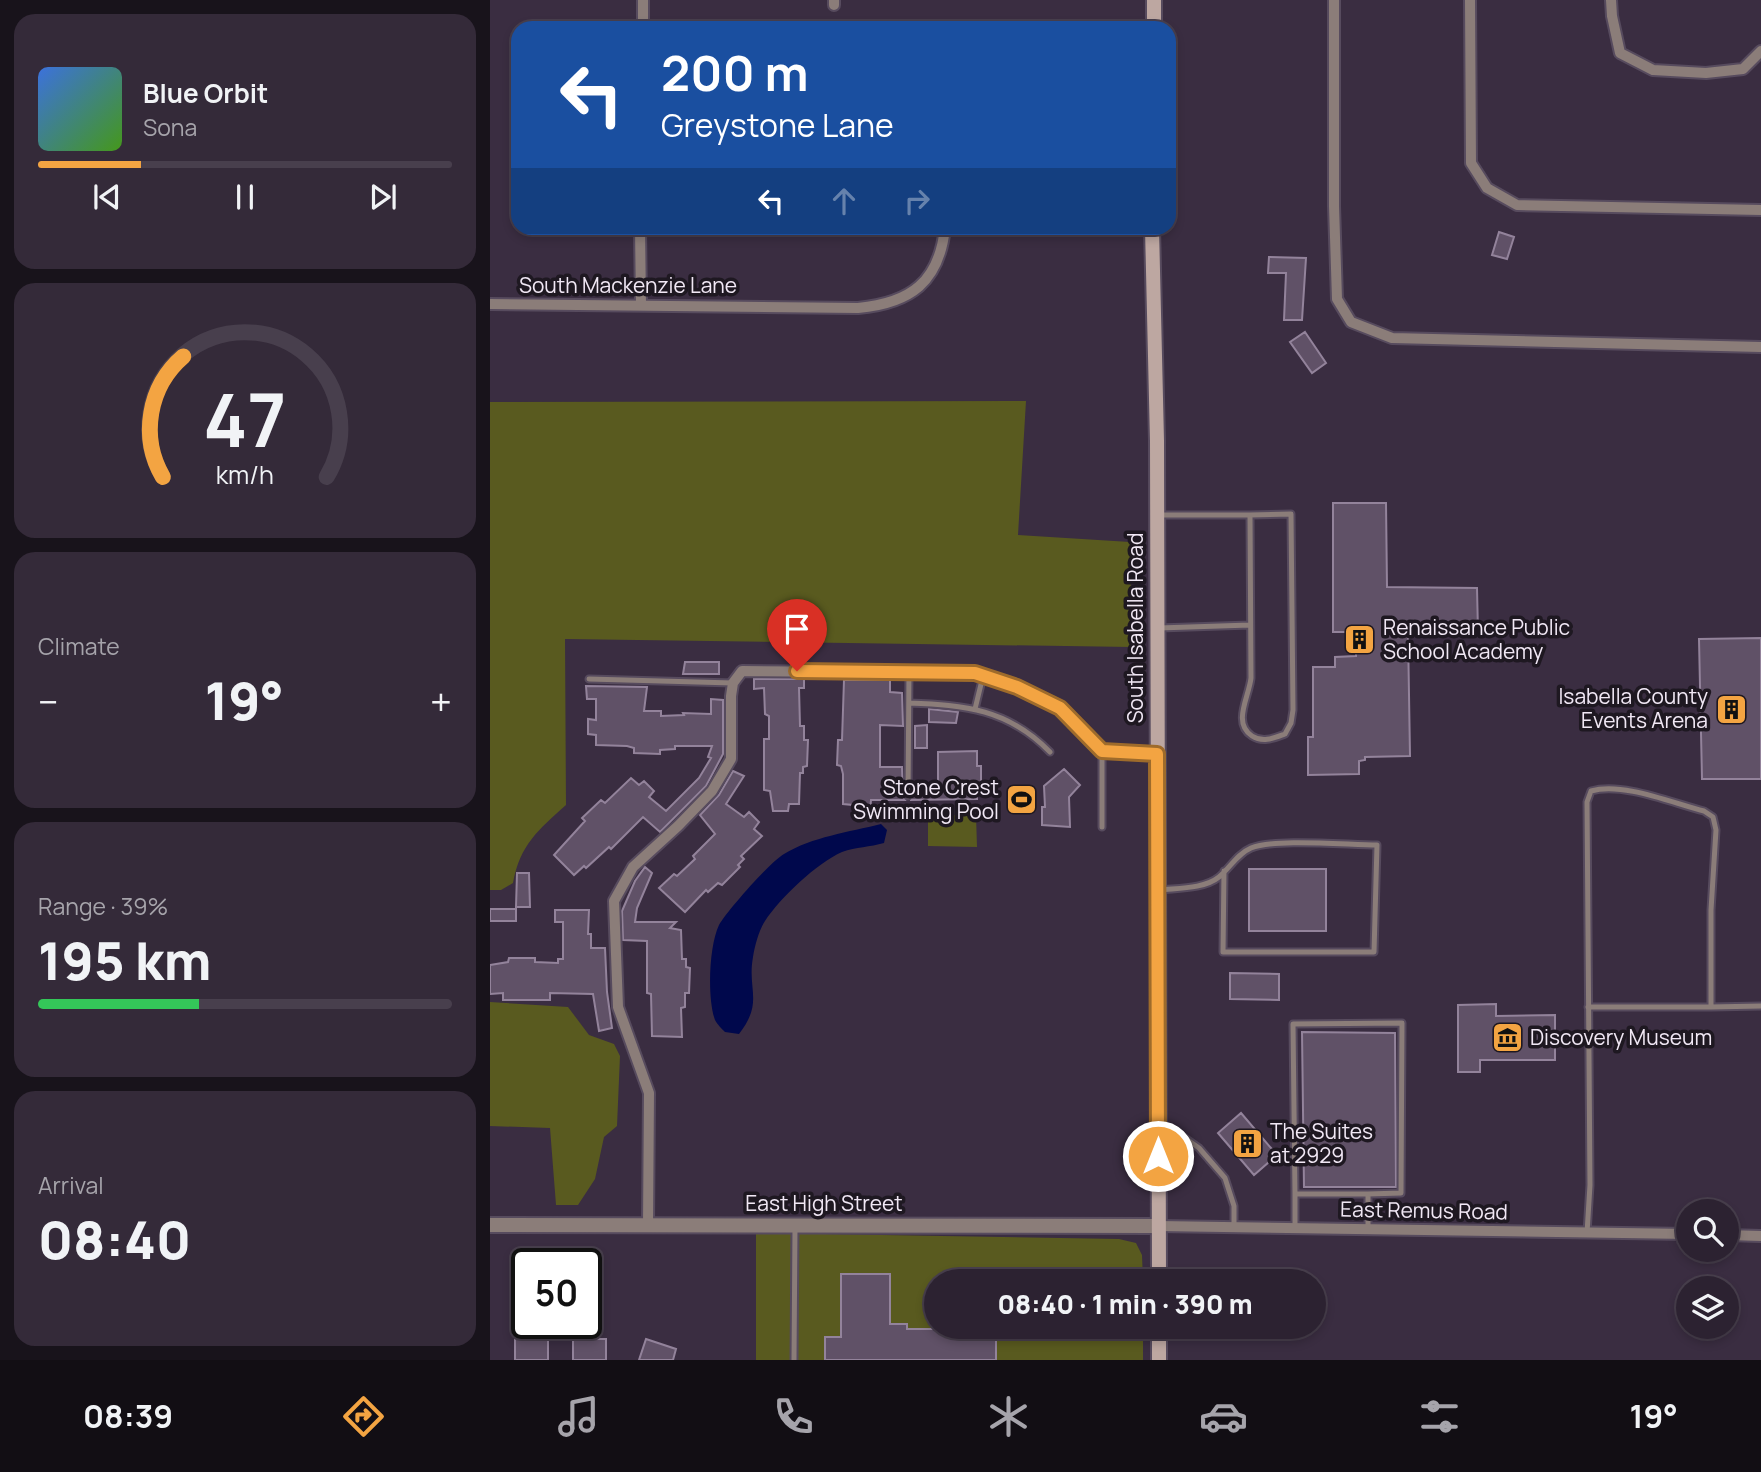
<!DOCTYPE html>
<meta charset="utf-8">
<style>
:root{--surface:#2c2231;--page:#342a39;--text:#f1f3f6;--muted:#a6a4ab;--line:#483f4d;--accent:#f3a442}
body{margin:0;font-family:Manrope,sans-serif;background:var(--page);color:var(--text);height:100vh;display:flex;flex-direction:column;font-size:26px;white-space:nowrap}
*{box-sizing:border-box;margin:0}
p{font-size:23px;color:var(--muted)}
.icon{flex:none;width:38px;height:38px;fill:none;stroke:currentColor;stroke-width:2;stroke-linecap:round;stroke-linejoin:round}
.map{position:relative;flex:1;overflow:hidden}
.details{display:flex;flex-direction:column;gap:14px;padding:14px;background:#18131b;width:490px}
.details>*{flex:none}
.banner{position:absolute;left:21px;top:21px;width:665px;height:214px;border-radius:21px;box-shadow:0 4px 10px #0003,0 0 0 2px var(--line);background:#1a4fa0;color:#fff;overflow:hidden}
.buttons{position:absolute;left:1186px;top:1199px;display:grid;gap:14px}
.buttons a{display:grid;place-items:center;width:63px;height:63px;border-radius:50%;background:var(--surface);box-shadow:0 4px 10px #0003,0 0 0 2px var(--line);font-size:35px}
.speed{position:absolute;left:21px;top:1248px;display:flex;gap:14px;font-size:35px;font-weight:700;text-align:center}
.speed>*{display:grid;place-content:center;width:91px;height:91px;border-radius:50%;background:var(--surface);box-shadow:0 4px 10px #0003,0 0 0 2px var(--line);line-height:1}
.speed .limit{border:4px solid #111;border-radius:10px;background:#fff;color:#111}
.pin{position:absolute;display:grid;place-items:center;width:60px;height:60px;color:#fff;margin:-72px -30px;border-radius:50% 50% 50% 0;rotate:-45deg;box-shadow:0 0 7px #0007}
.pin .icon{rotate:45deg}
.me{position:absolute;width:77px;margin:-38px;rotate:0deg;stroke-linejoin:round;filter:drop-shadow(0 0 5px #0008)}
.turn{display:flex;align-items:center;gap:24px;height:147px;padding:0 35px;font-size:32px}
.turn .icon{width:91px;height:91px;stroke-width:2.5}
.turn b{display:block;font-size:49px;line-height:60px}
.lanes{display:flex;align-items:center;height:66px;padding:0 35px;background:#0003;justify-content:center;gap:35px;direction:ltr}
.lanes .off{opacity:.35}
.big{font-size:52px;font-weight:800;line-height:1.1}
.details .tile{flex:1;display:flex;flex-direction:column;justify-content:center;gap:10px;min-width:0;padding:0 24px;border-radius:21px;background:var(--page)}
.details .dial{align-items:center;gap:0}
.dial svg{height:182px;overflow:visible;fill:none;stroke:var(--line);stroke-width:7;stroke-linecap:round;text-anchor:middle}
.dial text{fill:var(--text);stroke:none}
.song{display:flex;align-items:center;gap:21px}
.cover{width:84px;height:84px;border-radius:10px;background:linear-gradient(135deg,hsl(220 70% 55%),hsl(100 70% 35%))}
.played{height:7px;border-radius:4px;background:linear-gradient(90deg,var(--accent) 25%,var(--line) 25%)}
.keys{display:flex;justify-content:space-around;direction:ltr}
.heat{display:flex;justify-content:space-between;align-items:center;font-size:38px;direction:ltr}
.charge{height:10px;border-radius:5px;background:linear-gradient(90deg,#34c759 39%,var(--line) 0)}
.trip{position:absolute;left:434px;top:1269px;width:402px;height:70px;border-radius:35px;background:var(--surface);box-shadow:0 4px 10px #0003,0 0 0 2px var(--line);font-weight:800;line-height:70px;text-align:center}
.tab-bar{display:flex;height:112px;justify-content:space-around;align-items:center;background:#120e14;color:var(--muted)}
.tab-bar .icon{width:49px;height:49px}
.tab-bar .active{color:var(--accent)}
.tab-bar b{font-size:32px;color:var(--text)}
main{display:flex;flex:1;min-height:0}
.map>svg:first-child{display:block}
.green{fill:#595a1f}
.water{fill:#00084c}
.building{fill:#605167;stroke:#93839b;stroke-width:2}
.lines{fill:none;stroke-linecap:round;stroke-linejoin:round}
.service-casing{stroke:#574b5e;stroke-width:9}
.minor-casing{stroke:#574b5e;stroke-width:14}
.tertiary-casing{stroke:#574b5e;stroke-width:18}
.secondary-casing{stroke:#574b5e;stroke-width:18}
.service{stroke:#8b7d79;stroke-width:5}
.minor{stroke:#8b7d79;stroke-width:10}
.tertiary{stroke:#8b7d79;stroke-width:14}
.secondary{stroke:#bda7a1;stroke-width:14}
.route-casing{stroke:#9e6b2b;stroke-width:18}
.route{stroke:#f3a442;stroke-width:12}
.labels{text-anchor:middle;stroke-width:7;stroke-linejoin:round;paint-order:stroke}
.street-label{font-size:21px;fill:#f1e8f5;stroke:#1e1821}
.poi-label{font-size:21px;fill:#f1e8f5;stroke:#1e1821;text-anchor:start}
</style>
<main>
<section class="details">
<div class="tile">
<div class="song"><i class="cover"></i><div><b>Blue Orbit</b><p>Sona</p></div></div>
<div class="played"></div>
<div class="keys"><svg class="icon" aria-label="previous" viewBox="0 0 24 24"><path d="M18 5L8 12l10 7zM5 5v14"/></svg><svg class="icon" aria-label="pause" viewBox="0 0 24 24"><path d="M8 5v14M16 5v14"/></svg><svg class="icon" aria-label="next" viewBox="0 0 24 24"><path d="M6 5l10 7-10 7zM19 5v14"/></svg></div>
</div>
<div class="tile dial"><svg viewBox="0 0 100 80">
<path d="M14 69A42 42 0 1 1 86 69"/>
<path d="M14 69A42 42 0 0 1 23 16" stroke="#f3a442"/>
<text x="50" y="56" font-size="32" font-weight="700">47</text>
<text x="50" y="72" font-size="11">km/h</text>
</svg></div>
<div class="tile"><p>Climate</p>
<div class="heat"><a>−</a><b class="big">19°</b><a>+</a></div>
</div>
<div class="tile"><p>Range · 39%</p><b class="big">195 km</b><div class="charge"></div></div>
<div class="tile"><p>Arrival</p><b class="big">08:40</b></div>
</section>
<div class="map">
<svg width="1271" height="1360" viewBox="0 0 1271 1360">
<rect width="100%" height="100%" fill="#3a2d41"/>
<path class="green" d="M536,401L528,535L640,542L642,647L75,639L76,805C48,830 30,845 23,883L11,890H0V402Z
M438,815H486L487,847L438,846Z
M0,1002L78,1007L99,1035L124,1044L130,1056L127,1126L114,1137L105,1179L88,1205H66L60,1128L0,1126Z
M266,1233L629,1239L646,1243L652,1255L653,1281H446V1326L653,1327V1360H266Z"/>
<path class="water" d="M391,824L397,830L394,843C380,847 366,847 352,852C327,863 290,898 275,921C269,930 265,945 263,957C257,990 274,1002 249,1034L235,1032C232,1029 227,1024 225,1020C217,998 219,946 229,925C237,911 280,862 294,854C322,837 359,832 391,824Z"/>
<path class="building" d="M1009,232L1024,237L1017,259L1002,255Z
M779,257L816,258L812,320H794L796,273H778Z
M815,332L836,363L822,373L800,342Z
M843,503H896L897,587L987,588L988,632L918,633L920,756L875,757V760L869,761V774L818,775V737H823V667H845V657L866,656V632H843Z
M1271,638V779H1212L1209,639Z
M195,662H229V674H193Z
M264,679H314V688H309L310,726H314V740H318L317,766L313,767V773H310L309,804H299L298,811H283L280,791L274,790V739H279V716L275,714L274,688L264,689Z
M354,680H400V692L412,693L413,726L390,725V767H412L413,796L415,800H381L380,812H364L363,805L353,804V774L351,766L347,765L348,740H352Z
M96,686L157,687L154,711H171V716L194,715L193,713L221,714V699L233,700V754L216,786L170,832L153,817L121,849L119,847L96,868L94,866L84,875L64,855L95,821L92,818L111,800L115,803L141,778L149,785L154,781L164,791L159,797L176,811L209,778L221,758L218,757L222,746H185V749L170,750V754L144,753V748L137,746L106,745V735L98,734V719L106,720V699H97Z
M439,709L468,712L466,723L439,722Z
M437,725V748H425V726Z
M487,751V766H491V792H487V799L421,800L423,784H448V752Z
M574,769L590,785L579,797L580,827L552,825V807H555L554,786Z
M243,771L254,776L236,804L254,817L259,812L269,822L264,829L272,836L251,856L254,859L248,865L250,867L232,885L228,883L218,892L216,890L195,912L169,888L184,874L187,876L205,859L203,856L225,834L210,815L229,795Z
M155,867L162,873L147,908L145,922H186L180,928L191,930L192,959H196V967L200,968L199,993H195V1007L191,1008L192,1037L162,1036L161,994L157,993V941L133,940L132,911L145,881Z
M759,869H836V931H759Z
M27,873H39L40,907H26Z
M0,909H26V921H0Z
M65,910H99L98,934H101V948H115L117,992L122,1028L109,1031L103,994L60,993V1000H13V993L0,994V965L18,962L19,958H45V962L68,963V959H73V922H65Z
M740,973L789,974V1000L740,999Z
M1006,1004V1016L1065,1015V1060H990V1072H968V1005Z
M812,1032L905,1033L906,1187H814Z
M751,1113L787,1155L764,1175L728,1133Z
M351,1274H400V1324H417V1329H506V1360H335V1337H351Z
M25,1339H58V1360H25Z
M83,1339H116V1360H83Z
M156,1339L186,1349L183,1360H149Z"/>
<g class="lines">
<defs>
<path id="service" d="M667,515H760L761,678C759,697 742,723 762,736C773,743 784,738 795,734L801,723L803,710L801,514L760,515
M669,628L760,625
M99,679L243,683
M419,703C475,705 518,709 560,752
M485,709L493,676
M418,796L419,672
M612,827V751
M670,890C688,888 714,889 729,877C740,868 747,854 761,848C785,838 858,845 887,845L884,952H733L734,871
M1098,1007H1221
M670,1133L692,1136L709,1148L735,1178L744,1206V1227
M805,1194L803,1024L912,1023L911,1193L878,1194
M805,1228V1194H878V1229
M1097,1233L1100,1185L1097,802L1101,791C1133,782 1182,803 1214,811L1223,817L1226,830L1221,910V1007L1271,1006
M304,1360L305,1228"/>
<path id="minor" d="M153,0V28
M344,0V5
M844,0V206L847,299L861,322L902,338L1271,347
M980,0L981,163L997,188L1027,205L1271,210
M1121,0L1122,16L1130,53L1163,70L1216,73L1253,69L1271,51
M150,228L151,305
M0,304L368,308C421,303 449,282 455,228
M158,1225L159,1093L128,1007L124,901L143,867L188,826L222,791L241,759V696L243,683L252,671L485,673L527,687L570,708L612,751L667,754
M668,1226L1199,1234
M1237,1235L1271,1236"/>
<path id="tertiary" d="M0,1225L668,1226"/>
<path id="secondary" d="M664,0V28
M662,228L667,441L669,1281
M669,1326V1360"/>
</defs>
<use href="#service" class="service-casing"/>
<use href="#minor" class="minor-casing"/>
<use href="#tertiary" class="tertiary-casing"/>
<use href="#secondary" class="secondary-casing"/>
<use href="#service" class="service"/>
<use href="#minor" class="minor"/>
<use href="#tertiary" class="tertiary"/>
<use href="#secondary" class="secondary"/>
</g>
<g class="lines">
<defs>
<path id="route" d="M307,671L485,673L527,687L570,708L612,751L667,754L668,1156"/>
</defs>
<use href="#route" class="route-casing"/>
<use href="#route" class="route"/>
</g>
<defs>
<symbol id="building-square" viewBox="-11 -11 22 22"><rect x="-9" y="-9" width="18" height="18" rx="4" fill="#f3a442" stroke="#1e1821"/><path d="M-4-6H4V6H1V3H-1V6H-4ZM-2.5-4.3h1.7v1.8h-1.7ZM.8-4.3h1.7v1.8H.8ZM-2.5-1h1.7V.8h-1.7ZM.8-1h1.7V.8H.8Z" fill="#111"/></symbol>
<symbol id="stadium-square" viewBox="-11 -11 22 22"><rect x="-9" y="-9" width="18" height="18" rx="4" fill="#f3a442" stroke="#1e1821"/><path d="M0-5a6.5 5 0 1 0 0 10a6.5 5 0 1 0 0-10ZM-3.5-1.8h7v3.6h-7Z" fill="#111"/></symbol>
<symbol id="museum-square" viewBox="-11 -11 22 22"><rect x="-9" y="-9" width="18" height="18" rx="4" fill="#f3a442" stroke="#1e1821"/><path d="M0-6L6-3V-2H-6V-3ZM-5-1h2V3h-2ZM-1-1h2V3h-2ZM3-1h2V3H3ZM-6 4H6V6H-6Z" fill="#111"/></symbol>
</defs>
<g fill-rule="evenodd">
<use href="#building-square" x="852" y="622" width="35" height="35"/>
<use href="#building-square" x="1224" y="692" width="35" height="35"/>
<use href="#stadium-square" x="514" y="782" width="35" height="35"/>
<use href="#museum-square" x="1000" y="1020" width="35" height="35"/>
<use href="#building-square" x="740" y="1126" width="35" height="35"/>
</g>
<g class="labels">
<g class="street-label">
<text x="138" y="293">South Mackenzie Lane</text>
<text transform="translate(646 628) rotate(-90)" y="7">South Isabella Road</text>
<text x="334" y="1211">East High Street</text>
<text transform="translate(934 1211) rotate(1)" y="7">East Remus Road</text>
</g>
<g class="poi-label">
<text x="893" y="635">Renaissance Public<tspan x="893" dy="24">School Academy</tspan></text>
<text x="1218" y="704" text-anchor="end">Isabella County<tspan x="1218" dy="24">Events Arena</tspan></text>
<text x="509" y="795" text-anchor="end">Stone Crest<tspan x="509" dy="24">Swimming Pool</tspan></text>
<text x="1040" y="1045">Discovery Museum</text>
<text x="780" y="1139">The Suites<tspan x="780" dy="24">at 2929</tspan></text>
</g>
</g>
</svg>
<div class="buttons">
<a><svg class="icon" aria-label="search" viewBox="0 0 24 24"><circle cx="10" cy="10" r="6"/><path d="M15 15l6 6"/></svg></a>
<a><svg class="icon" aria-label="layers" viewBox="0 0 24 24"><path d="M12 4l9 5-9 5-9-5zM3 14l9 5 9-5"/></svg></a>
</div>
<div class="speed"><div class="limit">50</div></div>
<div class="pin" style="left:307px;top:671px;background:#d93025"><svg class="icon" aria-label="arrive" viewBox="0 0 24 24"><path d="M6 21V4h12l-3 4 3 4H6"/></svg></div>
<svg class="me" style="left:668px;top:1156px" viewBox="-20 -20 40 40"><circle r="17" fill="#f3a442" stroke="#fff" stroke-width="3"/><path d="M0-11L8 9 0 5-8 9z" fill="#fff"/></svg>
<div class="trip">08:40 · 1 min · 390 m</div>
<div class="banner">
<div class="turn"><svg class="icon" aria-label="left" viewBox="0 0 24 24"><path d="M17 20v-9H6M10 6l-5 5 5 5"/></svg><div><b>200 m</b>Greystone Lane</div></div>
<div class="lanes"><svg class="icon" aria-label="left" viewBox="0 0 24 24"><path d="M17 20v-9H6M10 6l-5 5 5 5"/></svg><svg class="icon off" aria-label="ahead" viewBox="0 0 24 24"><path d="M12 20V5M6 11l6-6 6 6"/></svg><svg class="icon off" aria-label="right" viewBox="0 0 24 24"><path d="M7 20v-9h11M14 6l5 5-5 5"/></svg></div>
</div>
</div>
</main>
<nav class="tab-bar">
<b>08:39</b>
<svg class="icon active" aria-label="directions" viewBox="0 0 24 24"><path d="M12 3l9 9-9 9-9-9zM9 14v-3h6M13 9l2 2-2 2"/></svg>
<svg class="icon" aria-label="music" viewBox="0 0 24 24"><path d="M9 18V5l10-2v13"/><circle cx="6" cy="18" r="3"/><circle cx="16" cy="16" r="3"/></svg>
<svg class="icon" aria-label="phone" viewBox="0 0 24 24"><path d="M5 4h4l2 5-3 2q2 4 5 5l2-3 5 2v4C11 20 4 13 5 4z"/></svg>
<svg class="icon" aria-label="climate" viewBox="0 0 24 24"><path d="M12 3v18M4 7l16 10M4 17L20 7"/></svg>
<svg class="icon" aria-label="car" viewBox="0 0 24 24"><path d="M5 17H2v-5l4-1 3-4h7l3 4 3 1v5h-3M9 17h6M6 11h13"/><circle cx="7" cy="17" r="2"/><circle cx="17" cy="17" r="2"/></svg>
<svg class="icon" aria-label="filters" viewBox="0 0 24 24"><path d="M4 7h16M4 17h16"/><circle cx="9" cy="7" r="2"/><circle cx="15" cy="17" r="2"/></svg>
<b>19°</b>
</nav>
